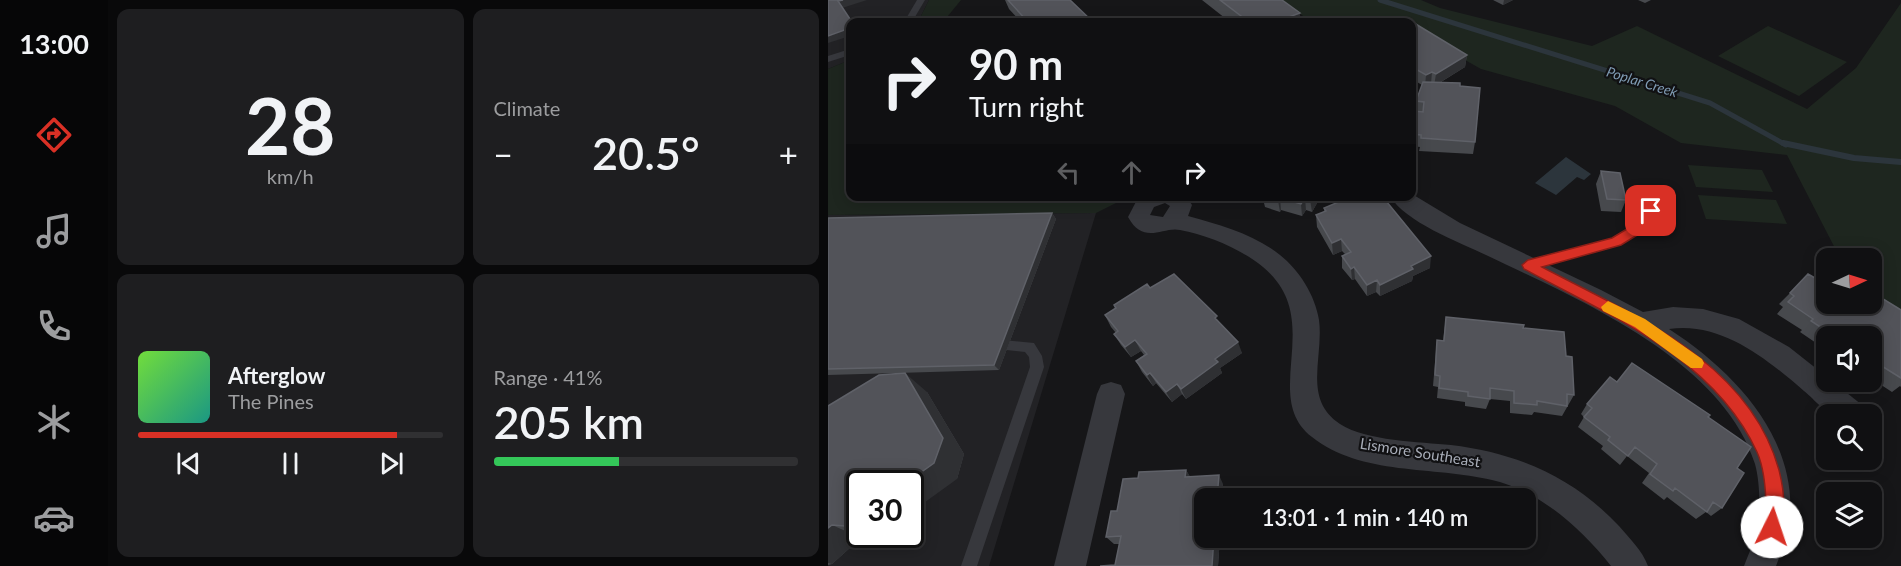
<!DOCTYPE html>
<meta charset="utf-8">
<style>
:root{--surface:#101012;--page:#1e1e20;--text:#f1f3f6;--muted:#9c9d9f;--line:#303032;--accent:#d93025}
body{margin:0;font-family:Lato,sans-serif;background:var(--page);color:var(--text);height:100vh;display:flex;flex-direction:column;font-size:22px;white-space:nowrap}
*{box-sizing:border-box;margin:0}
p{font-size:20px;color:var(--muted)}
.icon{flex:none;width:33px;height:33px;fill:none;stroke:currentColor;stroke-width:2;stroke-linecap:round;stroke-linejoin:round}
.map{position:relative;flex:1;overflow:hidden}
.sheet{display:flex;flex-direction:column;gap:9px;padding:9px;background:#09090a;width:720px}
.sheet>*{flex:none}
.banner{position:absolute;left:18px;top:18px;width:570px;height:183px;border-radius:12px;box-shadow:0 3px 15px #0003,0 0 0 2px var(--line);background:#101012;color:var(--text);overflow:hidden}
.needle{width:39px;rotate:86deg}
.fabs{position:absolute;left:988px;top:248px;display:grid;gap:12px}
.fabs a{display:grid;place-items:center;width:66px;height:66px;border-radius:12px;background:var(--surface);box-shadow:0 3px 15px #0003,0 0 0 2px var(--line);font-size:30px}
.speed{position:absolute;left:18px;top:470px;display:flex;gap:12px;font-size:30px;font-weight:700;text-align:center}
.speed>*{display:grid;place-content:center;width:78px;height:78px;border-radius:50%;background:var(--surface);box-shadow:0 3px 15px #0003,0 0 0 2px var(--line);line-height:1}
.speed .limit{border:3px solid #111;border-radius:9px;background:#fff;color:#111}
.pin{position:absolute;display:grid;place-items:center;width:51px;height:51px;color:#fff;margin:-26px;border-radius:12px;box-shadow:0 3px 9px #0006}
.me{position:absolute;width:66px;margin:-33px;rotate:4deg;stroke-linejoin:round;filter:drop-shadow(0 0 4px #0008)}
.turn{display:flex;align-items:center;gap:21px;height:126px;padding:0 24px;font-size:27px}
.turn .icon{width:78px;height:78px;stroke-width:2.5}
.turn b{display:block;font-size:42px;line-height:51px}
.lanes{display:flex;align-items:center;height:57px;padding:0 24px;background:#0003;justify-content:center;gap:30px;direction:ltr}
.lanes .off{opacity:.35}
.big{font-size:45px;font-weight:600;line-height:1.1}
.sheet .tile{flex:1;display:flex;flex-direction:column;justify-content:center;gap:9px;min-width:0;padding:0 21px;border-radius:12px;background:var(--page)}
.sheet .dial{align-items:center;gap:0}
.dial b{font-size:78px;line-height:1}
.song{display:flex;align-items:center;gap:18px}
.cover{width:72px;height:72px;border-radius:9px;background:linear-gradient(135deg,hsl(100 70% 55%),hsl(170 70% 35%))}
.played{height:6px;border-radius:3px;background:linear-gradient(90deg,var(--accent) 85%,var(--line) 85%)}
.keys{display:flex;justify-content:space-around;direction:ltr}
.heat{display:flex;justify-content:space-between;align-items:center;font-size:33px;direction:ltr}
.charge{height:9px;border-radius:4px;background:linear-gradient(90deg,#34c759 41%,var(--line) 0)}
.sheet .tiles{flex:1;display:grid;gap:9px;grid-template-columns:repeat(2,1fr)}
.trip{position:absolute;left:366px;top:488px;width:342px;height:60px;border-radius:12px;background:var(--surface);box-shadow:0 3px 15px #0003,0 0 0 2px var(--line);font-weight:600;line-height:60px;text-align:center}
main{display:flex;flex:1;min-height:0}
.tabs{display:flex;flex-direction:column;width:108px;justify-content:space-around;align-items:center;background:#060607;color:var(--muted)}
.tabs .icon{width:42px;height:42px}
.tabs .on{color:var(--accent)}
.tabs b{font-size:27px;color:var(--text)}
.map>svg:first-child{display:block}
.built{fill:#222225;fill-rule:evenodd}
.green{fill:#1e261f}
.water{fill:#2c353c}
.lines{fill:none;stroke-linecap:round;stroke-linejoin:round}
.stream-far1{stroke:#2c353c;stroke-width:5}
.stream{stroke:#2c353c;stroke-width:6}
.lane{fill:#37383d;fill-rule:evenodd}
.street{fill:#37383d;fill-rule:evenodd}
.wall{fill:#47494d}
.shaded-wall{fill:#2f3033}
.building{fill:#525359;stroke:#5f6168;stroke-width:1.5}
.route{fill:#d93025;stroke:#8d1f18;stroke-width:1.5}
.slow{fill:#f59e0b}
.labels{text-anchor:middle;stroke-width:4.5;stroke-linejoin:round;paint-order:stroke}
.far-water-label{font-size:14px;font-style:italic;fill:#7f9bb3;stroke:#111113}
.street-label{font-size:15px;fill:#a8adb8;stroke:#111113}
</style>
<main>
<nav class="tabs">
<b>13:00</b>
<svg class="icon on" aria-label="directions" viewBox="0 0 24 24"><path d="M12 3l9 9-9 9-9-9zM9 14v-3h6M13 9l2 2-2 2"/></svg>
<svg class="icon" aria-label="music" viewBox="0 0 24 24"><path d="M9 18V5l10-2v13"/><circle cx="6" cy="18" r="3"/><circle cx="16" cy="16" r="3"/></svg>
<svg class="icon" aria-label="phone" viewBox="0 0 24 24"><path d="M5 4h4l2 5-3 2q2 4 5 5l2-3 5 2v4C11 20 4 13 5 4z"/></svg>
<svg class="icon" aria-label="climate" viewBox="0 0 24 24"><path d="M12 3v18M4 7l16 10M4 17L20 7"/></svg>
<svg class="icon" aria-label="car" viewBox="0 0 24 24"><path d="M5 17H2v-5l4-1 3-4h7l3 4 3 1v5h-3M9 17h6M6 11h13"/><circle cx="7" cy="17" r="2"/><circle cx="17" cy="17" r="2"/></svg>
</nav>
<section class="sheet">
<div class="tiles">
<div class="tile dial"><b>28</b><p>km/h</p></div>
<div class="tile"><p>Climate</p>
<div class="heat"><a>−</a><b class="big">20.5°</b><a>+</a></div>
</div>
<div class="tile">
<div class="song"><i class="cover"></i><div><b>Afterglow</b><p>The Pines</p></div></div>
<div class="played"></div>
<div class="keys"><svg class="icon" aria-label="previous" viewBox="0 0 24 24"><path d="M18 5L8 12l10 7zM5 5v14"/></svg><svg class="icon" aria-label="pause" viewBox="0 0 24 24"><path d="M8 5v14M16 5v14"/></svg><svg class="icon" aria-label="next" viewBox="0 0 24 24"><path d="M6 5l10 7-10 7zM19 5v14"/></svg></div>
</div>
<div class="tile"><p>Range · 41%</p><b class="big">205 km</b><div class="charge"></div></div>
</div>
</section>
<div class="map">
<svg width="1073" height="566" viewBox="0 0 1073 566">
<rect width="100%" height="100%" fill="#161618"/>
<path class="built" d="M0,0H101L90,22H22V60L0,69Z
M268,213L161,566H0V215ZM32,483H82V534H32Z"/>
<path class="green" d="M101,0H133L115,22H90Z
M454,0H593L612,8L764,46L809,26L979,109L1028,68L1073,3V317L1044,299V258H1012L959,155L853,143L787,106L653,69L584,30V22H483Z
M940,26L1019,62L971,96L890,56Z
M22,60V196L300,197L268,213L0,215V69Z
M860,165L934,170L945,192L868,187Z
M870,195L948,200L959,224L878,219Z"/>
<path class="water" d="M738,157L763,174L756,180L749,177L728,195L707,183Z"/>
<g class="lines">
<path class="stream-far1" d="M552,0L882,103L958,145"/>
<path class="stream" d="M955,143L1026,158L1073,162"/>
<path class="lane" d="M89,0H97L84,22H76Z
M22,49V55L0,62V56Z
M823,207L828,211L824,226L792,245L700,270L694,265L700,260L785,239L815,221L819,208Z
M165,339L206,343L214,356L216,367L149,566H133L202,367L201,357L197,352L160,348L159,344L160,340Z"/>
<path class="street" d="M584,194L632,223L773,290L815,312L845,307L875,309L911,319L961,347L999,377V381H1004L1034,405L1038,414C1028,414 1015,416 1005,414C996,412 984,397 976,391C939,359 893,321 841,329C904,370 968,435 962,517C961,534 954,550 948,566H916C922,550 931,532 931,514C932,499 931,478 927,464C894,359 749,299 658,255C631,242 577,222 562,196H584Z
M311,196H358L364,205L360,216C392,225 426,234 452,255C471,270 487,295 491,320C496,357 474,399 512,424C538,441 592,442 623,445C689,453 745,477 791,526C802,539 814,550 820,566H783C753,528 712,491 664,480C606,466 533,476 484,437C431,396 499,320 435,267C413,249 380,235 352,230C335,226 316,246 300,217ZM337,203L342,206L335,217L322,215L326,207Z
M283,382L293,385L297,394L258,566H226L269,394L273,385Z"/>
</g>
<path class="wall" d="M177,0H242L265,22H193L181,9Z
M374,0H454L472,22H402Z
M665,0H685L675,5Z
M810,0H823L817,3Z
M584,24L639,55L637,67L613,82L632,86L647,142L645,154L591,151L592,147L584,146L585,133H584V121L587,111L588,101L594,85L584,79Z
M773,171L798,200L793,212L773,211L768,184Z
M407,196H425L421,202Z
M427,196H493L484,212L478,210L474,216L453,210L452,212L437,207L435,199Z
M496,208L602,268L585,276L584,281L552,296L548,292L539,296L527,279L524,280L514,268V256L517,254L514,251L505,255L489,227L488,215L496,212Z
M224,213L228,219L171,370L0,375V218Z
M987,278L1073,310V387L1072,386L1064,392L1044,379V336H999V341L997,340L991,345L972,332L974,330L949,314L955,307L951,304L962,293Z
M322,288L391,322L414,353L392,368L394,373L358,399L354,394L344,402L328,383L325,386L314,372L308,361L316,355L313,351L303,357L293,345L286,334L288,333L283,327L277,315L287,309L286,305Z
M618,317L695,328L738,356L746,395L734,416L706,412L704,415L682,413V401L662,399L658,409L637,406V402L609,398L610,387L605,386L608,351L609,340L615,341Z
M789,382L880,417L909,468L894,508L883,516L878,512L868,519L839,497L836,500L814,483L821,473L799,456L792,465L773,449L775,446L750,427L756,417L753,414L759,404Z
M99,392L136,454L129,479L32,483V534H54L46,540L33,538L4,564L0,565V406Z
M358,470L362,477L395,484L394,498H376V537H392L390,566L287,565L291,544H286L278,537L289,511L310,478Z"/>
<path class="shaded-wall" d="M15,0H39L14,8L10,1Z
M676,0H685L675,5Z
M472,13V22H447Z
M22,28V36L0,43V36Z
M639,55L637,67L606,86L608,74Z
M604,72L603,84L597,87L598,75Z
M420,196H425L421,202Z
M484,196H493L484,212L482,199Z
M452,198L453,210L452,212L450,200Z
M477,198L478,210L474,216L473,204Z
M224,213L228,219L171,370L166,365Z
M513,239L514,251L505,255L504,243Z
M603,256L602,268L585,276L584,281L552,296V285L583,266Z
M526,267L527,279L524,280L523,269Z
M549,280L548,292L539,296V285Z
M307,340L313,351L303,357L297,347Z
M410,342L414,353L392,368L394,373L358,399L353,389L387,359Z
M77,373L99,392L136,454L129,479L82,513V483H78Z
M322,373L328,383L325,386L319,375Z
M349,384L354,394L344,402L338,392Z
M358,470L363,478L357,477Z
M391,475L395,484L394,498H389Z
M32,516V533L17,526Z
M4,525L33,538L4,564L0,563V528Z
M34,534H54L46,540Z
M386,537H392L390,566H384Z"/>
<path class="building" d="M0,0H15L10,1L24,22H22V28L0,36Z
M180,0H242L265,22H200Z
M392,0H454L472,13L447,22H421Z
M586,23L639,55L608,74L604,72L598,75L584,67V24Z
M595,82L632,83V86L652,88L647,142L593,138V135L584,134L587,121H584L586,111L595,112L596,102L588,101Z
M773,171L792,173L798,200L779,199Z
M439,196H484L482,199L477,198L473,204L452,198L450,200Z
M525,196L528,199L535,196H554L603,256L583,266L585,269L552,285L549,280L539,285L526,267L523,269L514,256L523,252L513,239L504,243L488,215L498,211L496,208Z
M224,213L166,365L0,369V218Z
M999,266V303H1044V292L1073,310V378L1044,360V336H1021L1009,328L1003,334L983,321L985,319L960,302L966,296L962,293L980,274L987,278Z
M346,274L389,316L387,318L410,342L387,359L390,362L353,389L349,384L338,392L322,373L319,375L308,361L319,354L307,340L297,347L286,334L290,331L277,315L288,308L286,305L319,284L322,288Z
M618,317L696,325L695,328L736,332L738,356L744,357L746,395L739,394V406L709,401V405L686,403V391L662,388V399L640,396V392L611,388L612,376L607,375L609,340L616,341Z
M804,363L882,415L880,417L923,447L909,468L916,473L894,508L885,502L879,512L847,488L845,491L822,474L829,464L807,447L800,456L780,440L782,437L756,417L764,408L759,404L782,377L789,382Z
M77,373L115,438L106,463L78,483H32V516L17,526L4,525L0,528V406L51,375Z
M358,470L357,477L391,475L389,498H376V537H386L384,566H272L287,565L293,536L278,537L283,511H289L295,479L310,478L311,472Z"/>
<path class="route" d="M823,207L830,211L824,226L793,245L714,267C805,315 921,361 951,470C956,490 959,514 951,533L944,536L938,533C935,525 938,520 938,511C938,492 937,470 929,452C886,358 782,316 696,269L694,265L700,260L784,238L814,220L819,208Z"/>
<path class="slow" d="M780,301L817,319L874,359L876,363L874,368H863L807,327L775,311L773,307Z"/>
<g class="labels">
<g class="far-water-label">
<text transform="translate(814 82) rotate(17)" y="5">Poplar Creek</text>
</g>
<g class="street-label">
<text transform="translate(592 453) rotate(9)" y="5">Lismore Southeast</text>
</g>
</g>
</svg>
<div class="fabs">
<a><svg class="needle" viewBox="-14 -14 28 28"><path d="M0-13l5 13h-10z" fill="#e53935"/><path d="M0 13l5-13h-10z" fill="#9c9d9f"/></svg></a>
<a><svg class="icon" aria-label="sound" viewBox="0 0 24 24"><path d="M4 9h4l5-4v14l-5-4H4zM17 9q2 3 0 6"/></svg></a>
<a><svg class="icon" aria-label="search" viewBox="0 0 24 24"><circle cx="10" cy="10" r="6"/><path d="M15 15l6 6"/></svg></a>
<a><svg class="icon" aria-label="layers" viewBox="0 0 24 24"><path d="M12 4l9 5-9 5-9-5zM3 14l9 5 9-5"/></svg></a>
</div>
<div class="speed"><div class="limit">30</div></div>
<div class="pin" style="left:823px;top:211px;background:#d93025"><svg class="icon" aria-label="arrive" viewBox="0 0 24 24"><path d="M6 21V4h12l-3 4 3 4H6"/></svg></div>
<svg class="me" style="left:944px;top:527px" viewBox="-20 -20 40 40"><circle r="19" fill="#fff"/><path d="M0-13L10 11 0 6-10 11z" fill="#d93025"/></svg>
<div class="trip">13:01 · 1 min · 140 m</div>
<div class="banner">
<div class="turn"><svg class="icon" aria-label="right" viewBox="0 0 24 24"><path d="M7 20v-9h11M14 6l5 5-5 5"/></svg><div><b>90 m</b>Turn right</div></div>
<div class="lanes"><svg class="icon off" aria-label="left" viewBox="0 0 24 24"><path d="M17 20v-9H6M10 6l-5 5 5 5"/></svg><svg class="icon off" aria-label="ahead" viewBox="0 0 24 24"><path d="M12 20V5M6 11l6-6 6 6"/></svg><svg class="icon" aria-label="right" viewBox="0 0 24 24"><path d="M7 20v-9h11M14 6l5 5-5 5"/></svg></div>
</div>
</div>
</main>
